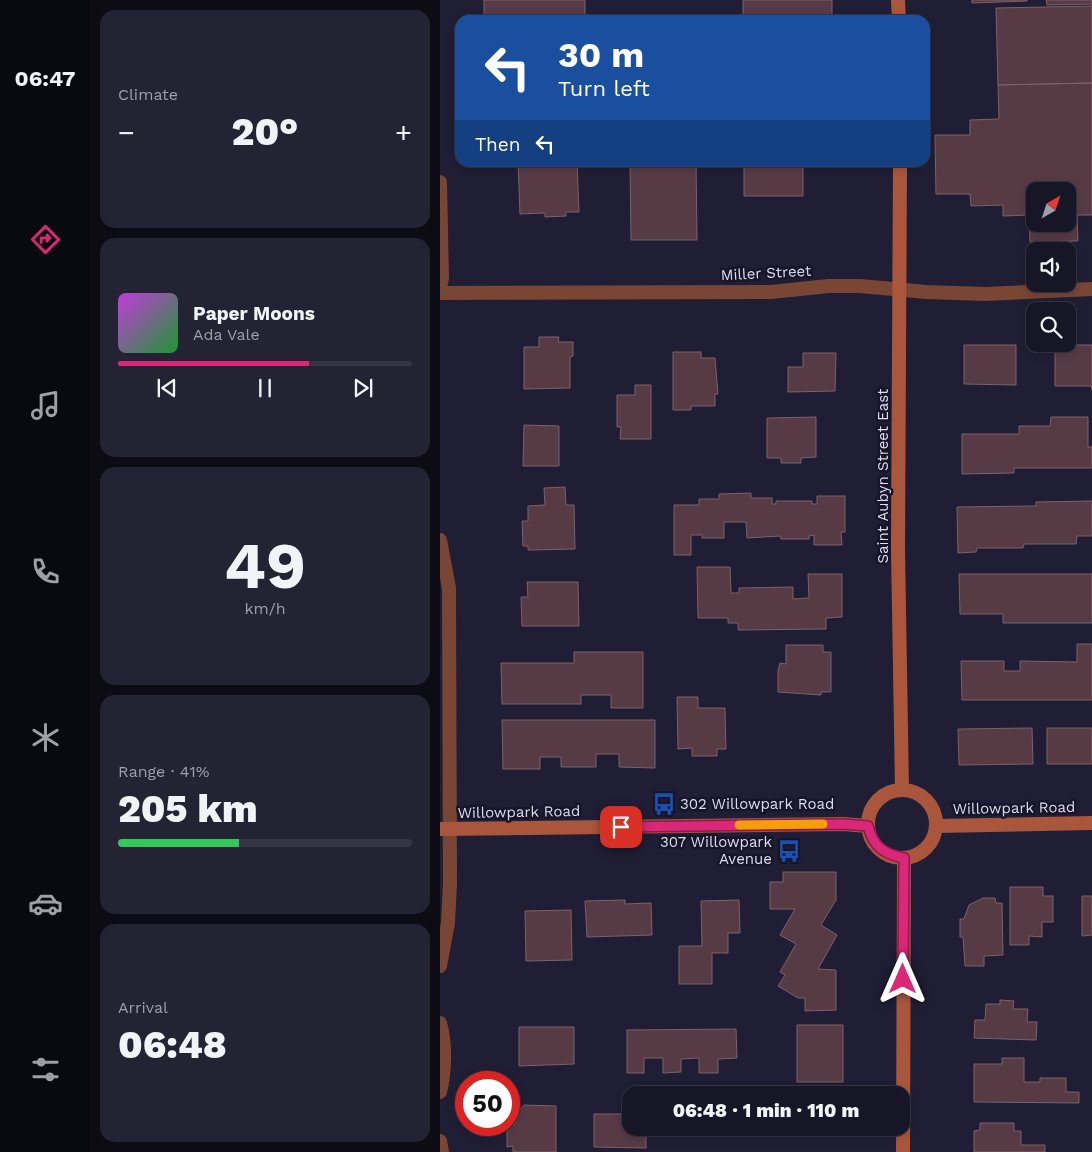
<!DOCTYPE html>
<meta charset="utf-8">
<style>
:root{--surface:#171627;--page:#242333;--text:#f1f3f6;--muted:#9e9fa7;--line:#363544;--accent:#db2777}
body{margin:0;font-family:"Work Sans",sans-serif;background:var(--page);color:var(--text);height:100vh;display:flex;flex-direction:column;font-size:19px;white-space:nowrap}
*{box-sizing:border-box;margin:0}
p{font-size:16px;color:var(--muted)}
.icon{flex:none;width:28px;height:28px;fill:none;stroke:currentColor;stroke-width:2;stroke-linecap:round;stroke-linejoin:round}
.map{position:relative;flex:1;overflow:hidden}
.side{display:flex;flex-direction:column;gap:10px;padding:10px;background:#0d0c15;width:350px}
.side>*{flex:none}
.guide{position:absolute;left:15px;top:15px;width:475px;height:152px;border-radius:15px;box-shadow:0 2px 8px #0003,0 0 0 1px var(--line);background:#1a4fa0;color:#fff;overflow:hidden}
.needle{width:32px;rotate:39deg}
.controls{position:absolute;left:586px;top:182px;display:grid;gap:10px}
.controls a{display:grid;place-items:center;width:50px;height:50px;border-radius:10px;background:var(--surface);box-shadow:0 2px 8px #0003,0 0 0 1px var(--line);font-size:25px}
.speed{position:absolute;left:15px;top:1071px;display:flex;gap:10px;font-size:25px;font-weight:700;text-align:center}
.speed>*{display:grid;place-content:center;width:65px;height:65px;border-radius:50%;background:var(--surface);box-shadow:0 2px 8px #0003,0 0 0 1px var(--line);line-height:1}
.speed .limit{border:8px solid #d22;background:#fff;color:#111}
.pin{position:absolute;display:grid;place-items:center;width:42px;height:42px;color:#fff;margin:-21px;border-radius:10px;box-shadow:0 2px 8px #0006}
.me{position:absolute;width:55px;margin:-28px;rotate:0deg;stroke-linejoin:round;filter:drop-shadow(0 0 4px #0008)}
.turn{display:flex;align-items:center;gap:18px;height:105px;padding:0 20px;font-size:22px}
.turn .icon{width:65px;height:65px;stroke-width:2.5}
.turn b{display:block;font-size:35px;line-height:42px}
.then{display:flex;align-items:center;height:48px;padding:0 20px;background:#0003;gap:10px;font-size:19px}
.big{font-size:38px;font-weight:800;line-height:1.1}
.side .card{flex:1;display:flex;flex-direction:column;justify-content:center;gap:8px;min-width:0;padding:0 18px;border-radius:15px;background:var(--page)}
.side .dial{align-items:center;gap:0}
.dial b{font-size:65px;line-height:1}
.song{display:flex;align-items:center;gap:15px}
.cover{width:60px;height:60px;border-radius:8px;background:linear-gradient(135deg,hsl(290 70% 55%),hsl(130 70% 35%))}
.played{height:5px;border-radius:2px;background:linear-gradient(90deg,var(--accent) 65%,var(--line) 65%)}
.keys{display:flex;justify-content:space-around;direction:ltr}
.heat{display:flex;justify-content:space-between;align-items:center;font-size:28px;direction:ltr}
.charge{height:8px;border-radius:4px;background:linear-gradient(90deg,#34c759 41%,var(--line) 0)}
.trip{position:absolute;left:182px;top:1086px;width:288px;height:50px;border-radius:15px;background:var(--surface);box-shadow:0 2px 8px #0003,0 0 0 1px var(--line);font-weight:800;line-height:50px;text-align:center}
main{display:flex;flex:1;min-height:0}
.tabs{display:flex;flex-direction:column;width:90px;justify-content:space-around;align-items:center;background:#090910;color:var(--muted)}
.tabs .icon{width:35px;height:35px}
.tabs .selected{color:var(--accent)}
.tabs b{font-size:22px;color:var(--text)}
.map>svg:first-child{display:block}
.building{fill:#563b44;stroke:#7e606a;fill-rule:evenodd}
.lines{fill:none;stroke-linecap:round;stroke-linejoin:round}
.minor{stroke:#794534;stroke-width:14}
.secondary{stroke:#aa563c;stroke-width:14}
.route-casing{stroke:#8e194d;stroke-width:12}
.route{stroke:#db2777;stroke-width:9}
.slow{stroke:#f59e0b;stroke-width:9}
.labels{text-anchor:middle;stroke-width:5;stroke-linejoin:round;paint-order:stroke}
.street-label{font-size:15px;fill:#ddddec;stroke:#16152a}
.poi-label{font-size:15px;fill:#ddddec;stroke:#16152a;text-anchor:start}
</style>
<main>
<nav class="tabs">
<b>06:47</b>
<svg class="icon selected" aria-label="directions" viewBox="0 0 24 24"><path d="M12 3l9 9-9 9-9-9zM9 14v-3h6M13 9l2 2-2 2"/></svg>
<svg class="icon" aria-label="music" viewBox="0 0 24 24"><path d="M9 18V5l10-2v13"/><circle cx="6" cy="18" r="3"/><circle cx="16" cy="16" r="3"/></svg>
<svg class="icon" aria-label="phone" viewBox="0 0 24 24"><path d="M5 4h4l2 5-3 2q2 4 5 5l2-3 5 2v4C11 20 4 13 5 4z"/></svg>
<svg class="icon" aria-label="climate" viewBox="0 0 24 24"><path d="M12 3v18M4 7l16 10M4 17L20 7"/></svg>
<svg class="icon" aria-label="car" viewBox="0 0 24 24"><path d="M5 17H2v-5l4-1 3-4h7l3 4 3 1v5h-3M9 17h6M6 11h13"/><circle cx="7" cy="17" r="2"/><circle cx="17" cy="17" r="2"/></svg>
<svg class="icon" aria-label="filters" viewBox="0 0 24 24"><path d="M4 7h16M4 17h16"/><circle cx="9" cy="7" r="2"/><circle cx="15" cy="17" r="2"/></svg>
</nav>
<section class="side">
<div class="card"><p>Climate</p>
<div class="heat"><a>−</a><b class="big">20°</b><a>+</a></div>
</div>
<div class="card">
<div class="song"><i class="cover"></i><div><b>Paper Moons</b><p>Ada Vale</p></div></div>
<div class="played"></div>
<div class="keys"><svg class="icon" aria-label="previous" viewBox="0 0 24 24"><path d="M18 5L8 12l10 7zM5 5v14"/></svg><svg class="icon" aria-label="pause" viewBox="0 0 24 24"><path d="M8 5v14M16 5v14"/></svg><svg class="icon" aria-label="next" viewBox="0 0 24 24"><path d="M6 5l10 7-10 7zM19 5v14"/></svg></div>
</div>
<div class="card dial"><b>49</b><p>km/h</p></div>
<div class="card"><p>Range · 41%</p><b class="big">205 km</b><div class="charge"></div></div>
<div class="card"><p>Arrival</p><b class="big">06:48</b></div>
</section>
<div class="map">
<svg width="652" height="1152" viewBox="0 0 652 1152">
<rect width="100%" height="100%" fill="#1f1e34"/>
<path class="building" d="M44,0H145V20H44Z
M303,0H392V20H303Z
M532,0H587V1L532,3Z
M606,0H652V4L607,5Z
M652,6V83L558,85L556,8Z
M652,83V215H637L638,241L590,242L589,215L563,216V205L531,206L530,194H496L495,135H530V120L559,119L558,85ZM595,191H628V224H595Z
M78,162H137L139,212H126V216L105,217V213L80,214Z
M190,162H256L257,240H191Z
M304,162H363V196H304Z
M99,337H119L118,342H133V356L130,357V388L84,389V347H99Z
M524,345H576V385L524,384Z
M627,345H652V390L651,386H615V351H627Z
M233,352H261V358H275L278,394H275V406H251V410H233Z
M363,353H396L395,391L348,392V367H363Z
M195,385H211V439H180L181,427H177V395H195Z
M376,417V457L361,458V463H341V458H327V418Z
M611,417H648V447H652V468H574V473L522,474V434H579V426H610Z
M84,425L119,426V466H83Z
M125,487L126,505H134L135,549L88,550V546H83L82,521H88V506L105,505L104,488Z
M311,493V498H332V504H336V501H372V504H377V496H405V532H401L402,545H374V535L369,536V539H341L340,536L307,538L306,522H284V538H262V535H251V555H234V505H259V499H279V494Z
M652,501V536H637L636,544H584L583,548H537L536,552L518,553L517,507L596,506V502Z
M257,567H290L291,593H299V588L353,587V599L369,598L368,574H402V617L386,618V629L298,630V623H288V618H258Z
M519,574H652V623H563V614H520Z
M87,582H138L139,626H82L81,597H88Z
M637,644H652V700H522L521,661H564V671H580V661L637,662Z
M346,645H383V652H391V692H381V695L338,692V671L340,663L346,664Z
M134,652H203V708H171V695H141V704H62L61,663H134Z
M237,697H258V708H285L286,749H277V756H252V748L238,749Z
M62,720H215V768L179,767V754H156V767H121V757H100V769H63Z
M592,728L593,764L519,765L518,729Z
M607,728H652V764H607Z
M343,872H396V900L381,925L397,935L378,969L396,970V1010L365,1011V998H358L338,986L345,975L340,972L356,944L340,935L355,909H330V882H343Z
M570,887H603V896H613V922H602V937L589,936V945H570Z
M642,896H652V935L642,936Z
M543,898H555L556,903H562L563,955L544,956V966H525L523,937H520V919H524L529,905Z
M185,900V904L211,903L212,935L147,937L145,901Z
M299,900L300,933H288V953H272V984H239V946H262L261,901Z
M131,910L132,960L86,961L85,911Z
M560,1000L574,1001L573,1009H588L587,1022H597L596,1040L534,1038L535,1020H545L546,1004H560Z
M357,1025H403V1082H357Z
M79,1027H134V1064L79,1066Z
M296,1029L297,1058L278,1059V1073H259V1058L241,1059V1072L223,1073V1058H204V1073H187V1030Z
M562,1058H584V1082H600V1078H626V1092H639V1103L534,1102V1064H562Z
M84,1105L116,1106V1152H73V1146L67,1147V1125H75V1115Z
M154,1114H191V1128H206V1148L154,1147Z
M540,1123H574V1131H581V1145H605V1152H534V1131L540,1130Z"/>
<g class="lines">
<path class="minor" d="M0,182L2,278L0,287
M0,293L331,292L389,286H420L486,292L545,294L652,289
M0,540L9,588L10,883L8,923L0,966
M0,1023C6,1043 5,1072 0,1092
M0,1141L2,1152"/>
<path class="secondary" d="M458,0L459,20
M460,162L458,549L462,790
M428 824a34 34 0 1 1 68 0a34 34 0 1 1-68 0Z
M496,826L652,823
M0,829L404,824L428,826
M463,1152L464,858"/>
</g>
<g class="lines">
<defs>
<path id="route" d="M181,827L404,824L428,826C433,846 443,854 464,858L463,979"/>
</defs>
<use href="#route" class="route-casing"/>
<use href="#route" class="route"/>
<path class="slow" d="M299,825L383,824"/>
</g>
<defs>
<symbol id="bus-bare" viewBox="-9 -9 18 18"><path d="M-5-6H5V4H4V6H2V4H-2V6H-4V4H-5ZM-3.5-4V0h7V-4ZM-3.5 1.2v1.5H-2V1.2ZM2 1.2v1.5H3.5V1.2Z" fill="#1a4fb4" stroke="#16152a" stroke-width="2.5" paint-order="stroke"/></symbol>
</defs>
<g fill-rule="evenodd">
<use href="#bus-bare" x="208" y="788" width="32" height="32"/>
<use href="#bus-bare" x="333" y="835" width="32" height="32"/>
</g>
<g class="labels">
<g class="street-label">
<text transform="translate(326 273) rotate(-3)" y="5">Miller Street</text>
<text transform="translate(443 476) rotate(-90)" y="5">Saint Aubyn Street East</text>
<text transform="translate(574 808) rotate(-1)" y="5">Willowpark Road</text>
<text transform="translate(79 812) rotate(-1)" y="5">Willowpark Road</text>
</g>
<g class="poi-label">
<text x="240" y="809">302 Willowpark Road</text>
<text x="332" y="847" text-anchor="end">307 Willowpark<tspan x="332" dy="17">Avenue</tspan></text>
</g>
</g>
</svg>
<div class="controls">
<a><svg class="needle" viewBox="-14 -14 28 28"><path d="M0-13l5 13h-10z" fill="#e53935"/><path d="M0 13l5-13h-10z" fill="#9e9fa7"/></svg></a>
<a><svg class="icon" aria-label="sound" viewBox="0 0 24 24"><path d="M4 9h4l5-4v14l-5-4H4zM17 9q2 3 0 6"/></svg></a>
<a><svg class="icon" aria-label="search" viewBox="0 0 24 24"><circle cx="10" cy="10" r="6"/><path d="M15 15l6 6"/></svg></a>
</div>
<div class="speed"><div class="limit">50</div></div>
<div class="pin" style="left:181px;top:827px;background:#d93025"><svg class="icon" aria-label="arrive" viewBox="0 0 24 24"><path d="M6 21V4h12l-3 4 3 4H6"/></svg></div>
<svg class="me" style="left:463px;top:979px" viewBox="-20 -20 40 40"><path d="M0-17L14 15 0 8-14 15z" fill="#db2777" stroke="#fff" stroke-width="4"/></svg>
<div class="trip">06:48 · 1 min · 110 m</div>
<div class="guide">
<div class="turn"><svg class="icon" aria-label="left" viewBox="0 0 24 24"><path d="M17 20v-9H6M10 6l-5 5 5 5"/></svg><div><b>30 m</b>Turn left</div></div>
<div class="then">Then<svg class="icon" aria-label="left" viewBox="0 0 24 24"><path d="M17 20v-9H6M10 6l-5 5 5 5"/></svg></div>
</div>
</div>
</main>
